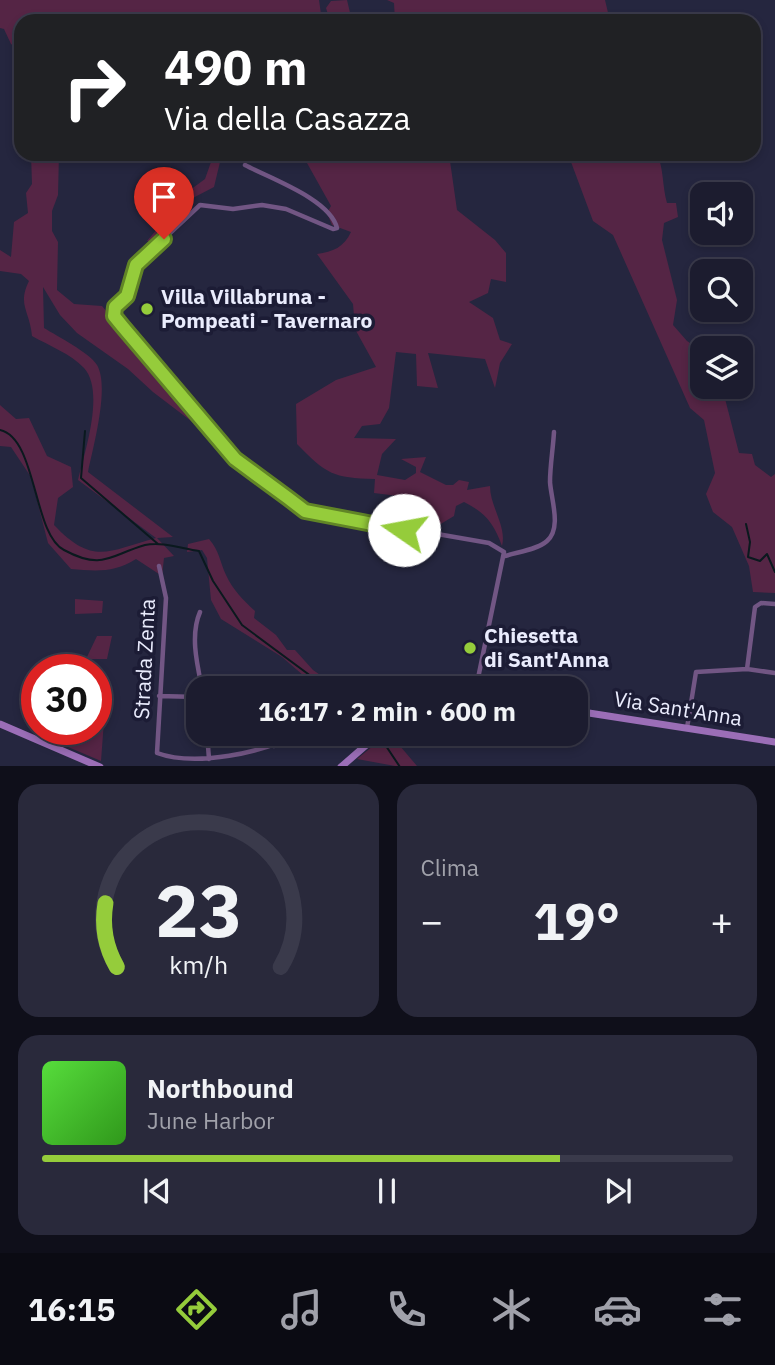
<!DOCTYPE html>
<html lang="it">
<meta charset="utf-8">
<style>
:root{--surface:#1c1c2f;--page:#29293b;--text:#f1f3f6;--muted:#a0a1aa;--line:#3a3a4b;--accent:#95cc3b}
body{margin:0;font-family:"IBM Plex Sans",sans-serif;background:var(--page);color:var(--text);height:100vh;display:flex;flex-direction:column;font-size:26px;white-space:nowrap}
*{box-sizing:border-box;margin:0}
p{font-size:23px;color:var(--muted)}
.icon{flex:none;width:38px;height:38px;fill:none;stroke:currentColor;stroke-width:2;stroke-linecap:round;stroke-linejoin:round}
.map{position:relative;height:766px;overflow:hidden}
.drawer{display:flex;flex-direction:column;gap:18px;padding:18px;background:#0f0f1a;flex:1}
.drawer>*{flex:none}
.guide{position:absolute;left:14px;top:14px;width:747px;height:147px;border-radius:21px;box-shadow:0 4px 10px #0003,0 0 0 2px var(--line);background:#202124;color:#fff;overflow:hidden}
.buttons{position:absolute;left:690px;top:182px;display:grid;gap:14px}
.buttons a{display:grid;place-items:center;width:63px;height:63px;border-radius:14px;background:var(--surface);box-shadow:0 4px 10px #0003,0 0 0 2px var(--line);font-size:35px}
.speed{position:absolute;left:21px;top:654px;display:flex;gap:14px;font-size:35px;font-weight:700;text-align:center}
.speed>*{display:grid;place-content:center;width:91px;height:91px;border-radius:50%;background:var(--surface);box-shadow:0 4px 10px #0003,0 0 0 2px var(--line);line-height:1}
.speed .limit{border:10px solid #d22;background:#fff;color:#111}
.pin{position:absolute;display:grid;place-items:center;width:60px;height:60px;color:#fff;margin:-72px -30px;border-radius:50% 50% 50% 0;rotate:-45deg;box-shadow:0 0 7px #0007}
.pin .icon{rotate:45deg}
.me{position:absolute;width:77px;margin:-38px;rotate:282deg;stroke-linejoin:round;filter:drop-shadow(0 0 5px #0008)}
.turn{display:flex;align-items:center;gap:24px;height:147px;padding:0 35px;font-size:32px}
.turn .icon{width:91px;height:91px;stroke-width:2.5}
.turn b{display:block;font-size:49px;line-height:60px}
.big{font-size:52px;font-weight:700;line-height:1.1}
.drawer .tile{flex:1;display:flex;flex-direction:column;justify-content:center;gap:10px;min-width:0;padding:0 24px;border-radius:21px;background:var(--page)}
.drawer .dial{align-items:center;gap:0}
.dial svg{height:182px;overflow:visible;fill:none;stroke:var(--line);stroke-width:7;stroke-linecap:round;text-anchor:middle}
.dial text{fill:var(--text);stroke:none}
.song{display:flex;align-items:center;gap:21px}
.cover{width:84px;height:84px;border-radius:10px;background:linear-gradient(135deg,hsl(110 70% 55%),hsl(110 70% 35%))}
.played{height:7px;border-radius:4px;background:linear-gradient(90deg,var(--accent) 75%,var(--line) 75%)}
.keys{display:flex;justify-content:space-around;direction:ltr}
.heat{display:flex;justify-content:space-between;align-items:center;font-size:38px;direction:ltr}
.drawer .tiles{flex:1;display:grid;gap:18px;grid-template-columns:1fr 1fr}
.tile:last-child{grid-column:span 2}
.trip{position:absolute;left:186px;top:676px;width:402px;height:70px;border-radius:21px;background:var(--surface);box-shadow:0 4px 10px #0003,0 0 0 2px var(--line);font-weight:700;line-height:70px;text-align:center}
.tabs{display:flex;height:112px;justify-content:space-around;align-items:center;background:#0b0b13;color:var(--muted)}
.tabs .icon{width:49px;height:49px}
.tabs .current{color:var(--accent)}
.tabs b{font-size:32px;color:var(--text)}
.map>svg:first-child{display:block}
.green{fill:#552545}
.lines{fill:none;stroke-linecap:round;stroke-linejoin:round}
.stream{stroke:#0a191e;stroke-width:2}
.street{stroke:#725684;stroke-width:4.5}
.secondary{stroke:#9b6eb7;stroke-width:7}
.route-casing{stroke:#618526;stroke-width:18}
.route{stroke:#95cc3b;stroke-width:12}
.poi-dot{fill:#95cc3b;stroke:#1c1c35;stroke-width:2.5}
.labels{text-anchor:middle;stroke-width:7;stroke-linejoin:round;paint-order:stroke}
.poi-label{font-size:21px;font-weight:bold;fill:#eaecfd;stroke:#1c1c35;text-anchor:start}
.street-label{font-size:21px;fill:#eaecfd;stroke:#1c1c35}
</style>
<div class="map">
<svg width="775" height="767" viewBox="0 0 775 767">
<rect width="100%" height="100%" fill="#25263f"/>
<path class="green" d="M0,0H319L322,21H21V50L11,44L4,29L0,28Z
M347,0L352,21H330L326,8L331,1Z
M387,0H605L610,21H395L394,3Z
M31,154H59L58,195L52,211V231L58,242L57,290L74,304L102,306L212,437L153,392L128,369L77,333L60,315L43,287L44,328C57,336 90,353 97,365C110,387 93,447 88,472L173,537L157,538L174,556L164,558L162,576L136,559C115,573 95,571 71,569L48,543L31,477L11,447L0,446V405L16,419L29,418L47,456L71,467L73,487L58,498L54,525C93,566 108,551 156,538L78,480C85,451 105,391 84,368C71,354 48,345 32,336C30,311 17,305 29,281L21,274L0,271V250L11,257L14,222L28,213L26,193L32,184Z
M202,154H212L220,162L214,187L191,199L157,242L147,241L190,190L205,179L211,162Z
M302,154H449L457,210L495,240L506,253V282L491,279L488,293L469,302L493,318L500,340L512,344L500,363L495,388L485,359L428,353L438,388L417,386L416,354L396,352L389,408L380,424L362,426L354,438L396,439L382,454L377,475L405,480L416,473V467L401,459L426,457L420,472L446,485H453L459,480L469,482L467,490L490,486C490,507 507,526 502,546C494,524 486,513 464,502L456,506L454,516L439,525L422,499L374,493L375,479C333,478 326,474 297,444L296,404L336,380L376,367L355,329L353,304L317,254C333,252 344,247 351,232L332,225L327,213L331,206Z
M531,154H657C664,169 662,186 667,203H676L678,217L664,223L662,240L677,300L673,325L687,341L702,351V387H722L739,453L752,454L755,465L771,477L775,474V593L753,592L749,566L732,527L713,512L706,494L715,473L704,420L690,408L613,235L593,221L571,162L532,160Z
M209,539C219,550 220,562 226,575C233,590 243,600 255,611L254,618L276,635L287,650H295L313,670L339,688H318L282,657L221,619L211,600L207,558L202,550L187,552L188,544Z
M75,599L103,601L102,613L75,614Z
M97,636H112L107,659H86Z
M96,721H104L101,761L47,738L49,730H96Z
M389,733L417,766H395L357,759Z"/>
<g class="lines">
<path class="stream" d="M0,430C37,438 33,535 64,550C103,571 110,555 145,545C162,541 183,549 199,551L213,581L242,625L327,688
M85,431L81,478L158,544
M746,524L750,542L748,557L760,561L767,554L775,572
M380,737L400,767"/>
<path class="street" d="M245,165C269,178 330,199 337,228L333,229L286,209L262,205L233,209L200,205L136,265L127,296L115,307L114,315L235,459L305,511L489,543L504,552L476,688
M505,556C517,552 537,550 547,541C562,528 551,499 550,482C550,466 553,449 554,432
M159,566L166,598L157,753C195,767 264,753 299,733
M200,612C190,635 197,664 202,688
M747,669L755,607L761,603L775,604
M159,696L198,697
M687,728L696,672L747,669L775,673
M207,733L209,759
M269,733L274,746
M358,733L367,744"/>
<path class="secondary" d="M576,711L775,742
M0,724L100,767
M341,767L380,733"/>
</g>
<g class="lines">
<defs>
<path id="route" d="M164,239L136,265L127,296L115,307L114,316L123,327L235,459L288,498L305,511L404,530"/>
</defs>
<use href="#route" class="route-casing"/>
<use href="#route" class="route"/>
</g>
<g class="poi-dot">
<circle cx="147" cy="309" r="7"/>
<circle cx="470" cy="648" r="7"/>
</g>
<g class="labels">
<g class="poi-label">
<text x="161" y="304">Villa Villabruna -<tspan x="161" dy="24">Pompeati - Tavernaro</tspan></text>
<text x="484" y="643">Chiesetta<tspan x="484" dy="24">di Sant'Anna</tspan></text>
</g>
<g class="street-label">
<text transform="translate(145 659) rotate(-87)" y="7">Strada Zenta</text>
<text transform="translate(678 709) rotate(9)" y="7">Via Sant'Anna</text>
</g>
</g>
</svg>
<div class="buttons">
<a><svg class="icon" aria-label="sound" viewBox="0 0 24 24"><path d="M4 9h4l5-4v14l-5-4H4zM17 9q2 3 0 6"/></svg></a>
<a><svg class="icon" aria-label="search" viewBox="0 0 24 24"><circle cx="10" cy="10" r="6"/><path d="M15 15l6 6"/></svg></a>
<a><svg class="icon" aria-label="layers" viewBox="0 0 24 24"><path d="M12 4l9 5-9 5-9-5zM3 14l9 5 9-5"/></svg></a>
</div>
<div class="speed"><div class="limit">30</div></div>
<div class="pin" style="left:164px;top:239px;background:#d93025"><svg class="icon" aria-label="arrive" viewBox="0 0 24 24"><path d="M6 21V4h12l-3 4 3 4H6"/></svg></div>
<svg class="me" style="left:404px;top:530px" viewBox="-20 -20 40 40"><circle r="19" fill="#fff"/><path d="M0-13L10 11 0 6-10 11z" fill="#95cc3b"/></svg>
<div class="trip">16:17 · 2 min · 600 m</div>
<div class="guide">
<div class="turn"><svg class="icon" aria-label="right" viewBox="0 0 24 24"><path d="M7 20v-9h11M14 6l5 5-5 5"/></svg><div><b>490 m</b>Via della Casazza</div></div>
</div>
</div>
<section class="drawer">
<div class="tiles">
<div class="tile dial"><svg viewBox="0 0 100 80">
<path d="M14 69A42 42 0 1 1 86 69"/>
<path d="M14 69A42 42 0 0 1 9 41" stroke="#95cc3b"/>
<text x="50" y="56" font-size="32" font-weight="700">23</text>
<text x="50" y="72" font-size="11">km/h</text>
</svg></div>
<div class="tile"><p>Clima</p>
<div class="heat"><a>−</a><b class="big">19°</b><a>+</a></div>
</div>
<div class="tile">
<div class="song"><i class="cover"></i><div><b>Northbound</b><p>June Harbor</p></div></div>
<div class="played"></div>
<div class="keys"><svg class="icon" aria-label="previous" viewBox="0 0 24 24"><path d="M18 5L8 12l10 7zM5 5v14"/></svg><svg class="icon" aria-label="pause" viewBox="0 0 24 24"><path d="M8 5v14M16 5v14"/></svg><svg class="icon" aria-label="next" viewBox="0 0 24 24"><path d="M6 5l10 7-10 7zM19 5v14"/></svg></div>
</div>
</div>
</section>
<nav class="tabs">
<b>16:15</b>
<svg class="icon current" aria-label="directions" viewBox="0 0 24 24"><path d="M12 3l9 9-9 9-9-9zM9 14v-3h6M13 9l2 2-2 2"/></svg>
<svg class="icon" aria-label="music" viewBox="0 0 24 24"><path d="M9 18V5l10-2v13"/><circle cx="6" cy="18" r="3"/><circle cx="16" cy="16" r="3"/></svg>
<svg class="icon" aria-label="phone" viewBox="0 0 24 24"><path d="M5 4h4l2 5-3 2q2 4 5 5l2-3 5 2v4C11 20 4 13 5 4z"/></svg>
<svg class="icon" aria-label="climate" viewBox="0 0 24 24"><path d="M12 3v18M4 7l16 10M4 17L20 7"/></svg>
<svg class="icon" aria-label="car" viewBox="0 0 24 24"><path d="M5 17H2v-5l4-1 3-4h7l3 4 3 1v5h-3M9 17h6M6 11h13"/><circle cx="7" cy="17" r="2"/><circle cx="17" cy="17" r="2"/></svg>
<svg class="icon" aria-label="filters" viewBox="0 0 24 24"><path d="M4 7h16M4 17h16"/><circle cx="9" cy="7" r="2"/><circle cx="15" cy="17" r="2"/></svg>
</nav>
